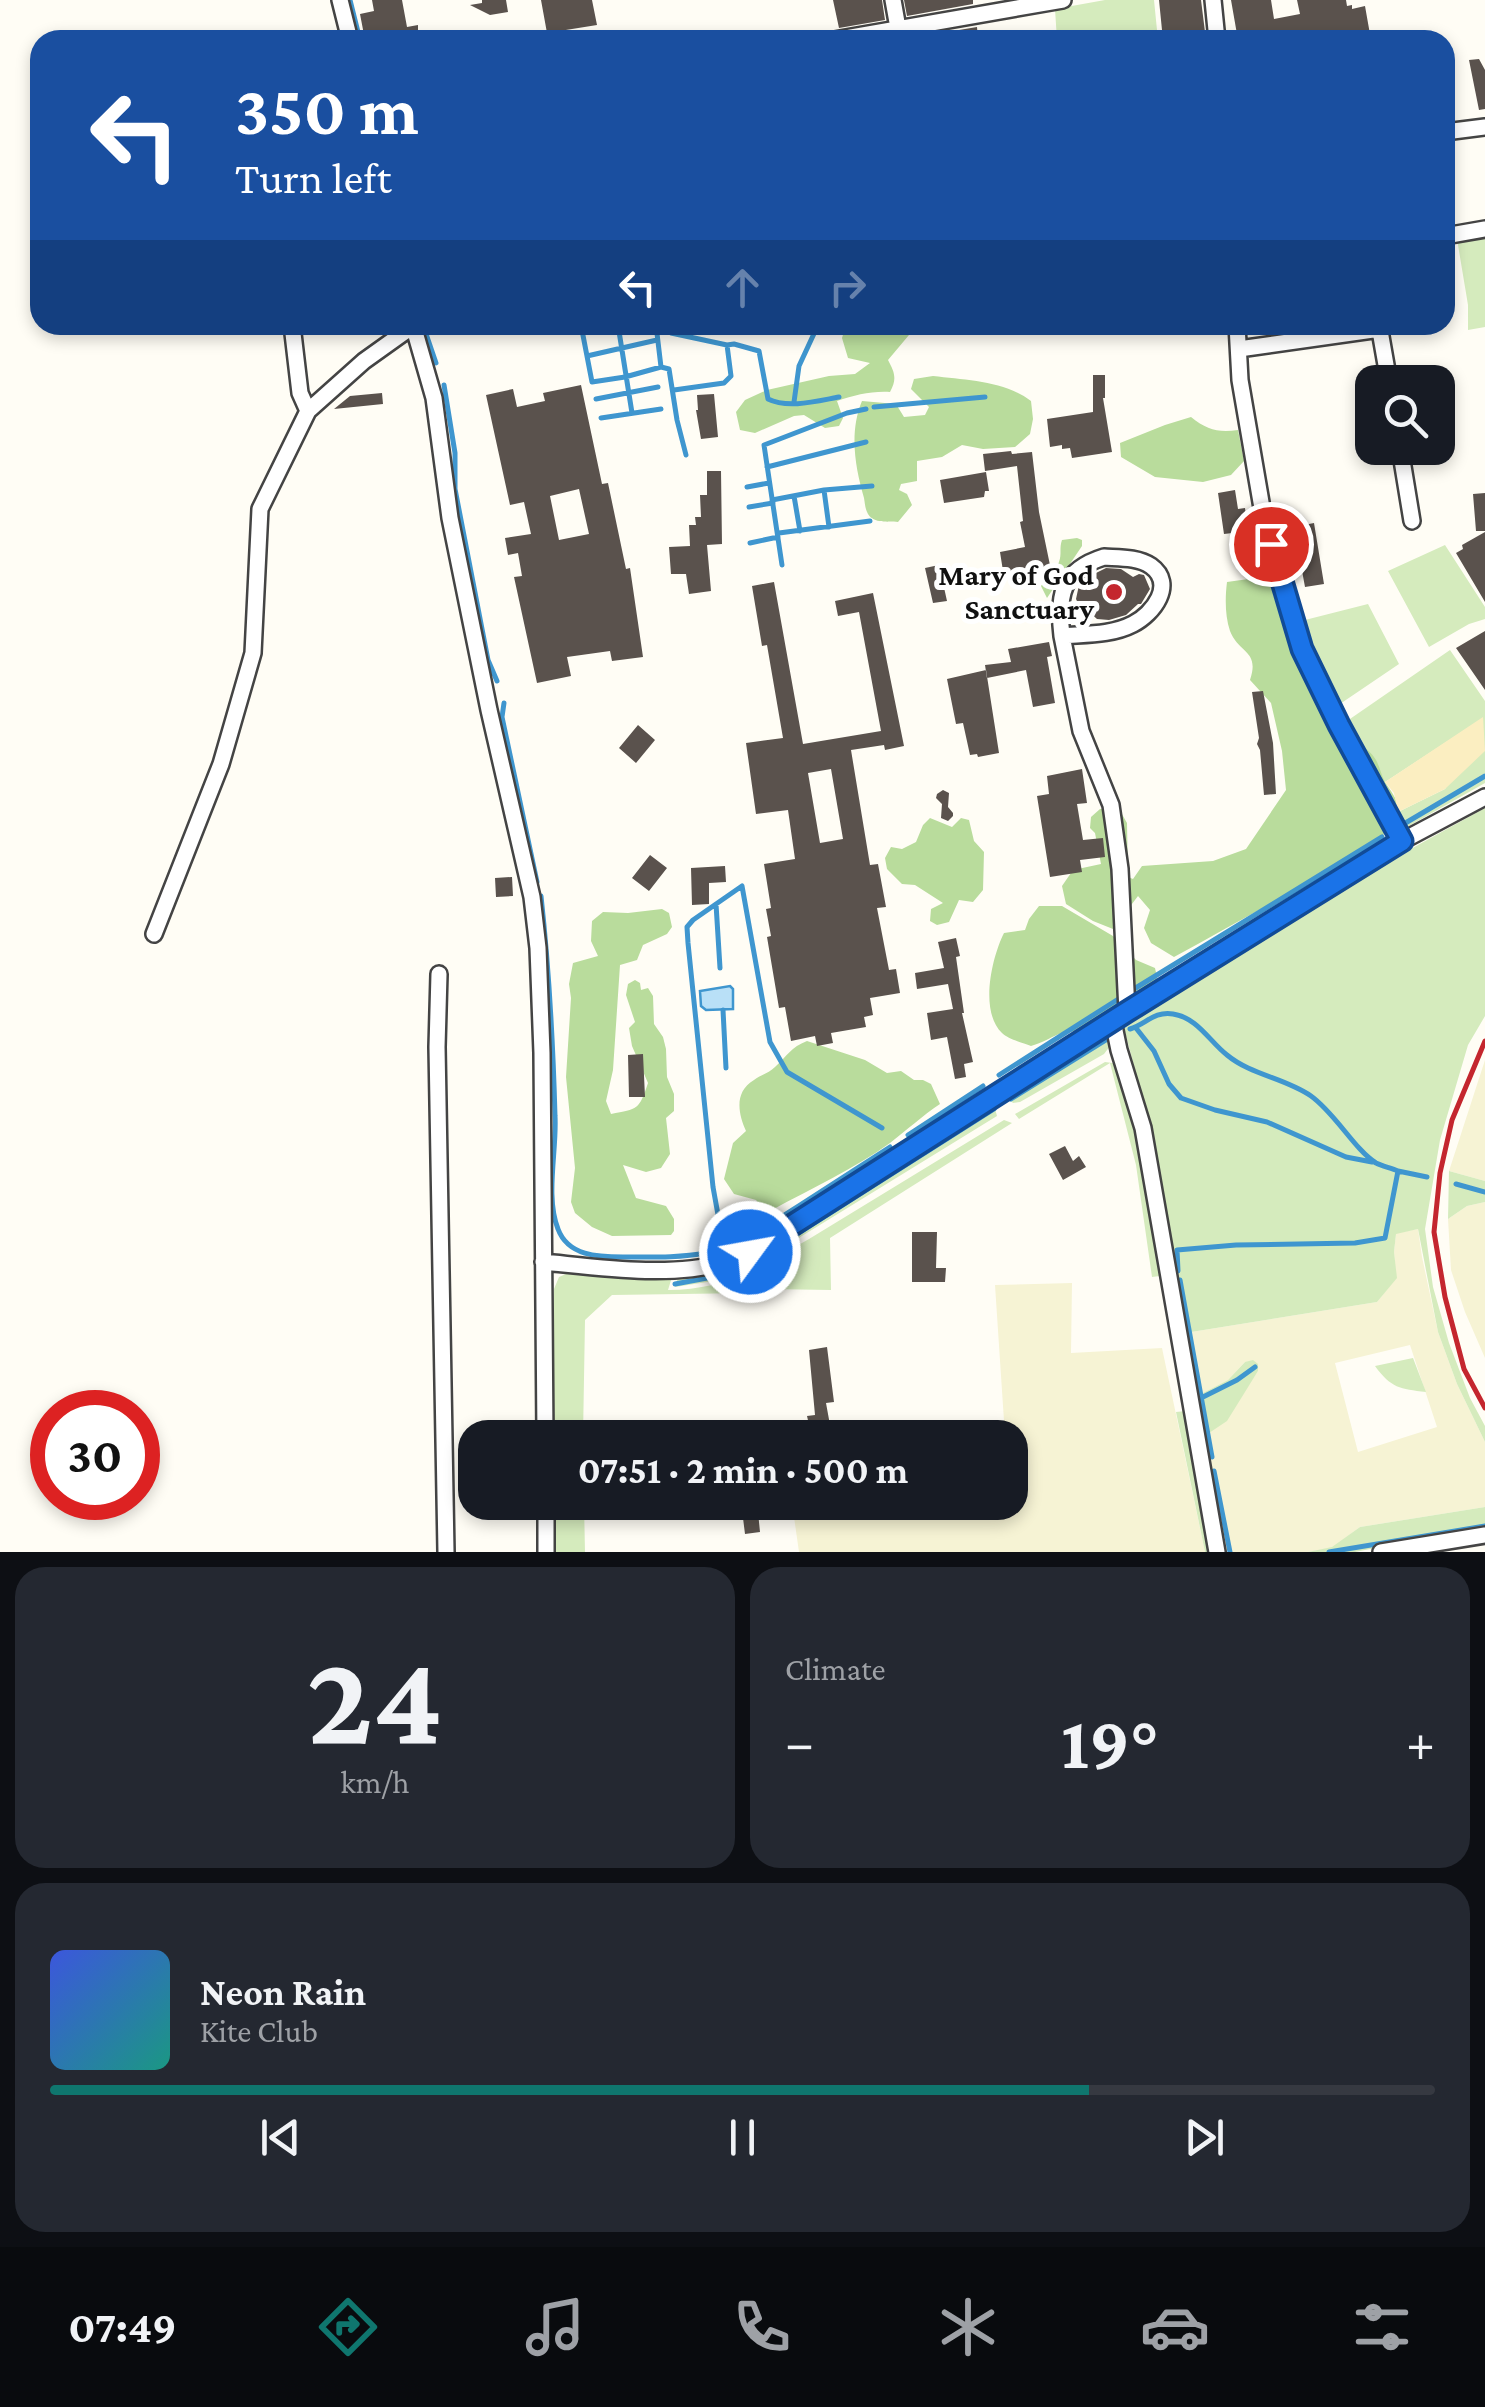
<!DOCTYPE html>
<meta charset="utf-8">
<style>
:root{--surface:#171b24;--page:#242831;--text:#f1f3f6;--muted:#9ea1a6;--line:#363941;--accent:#0f766e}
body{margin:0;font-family:"Crimson Pro",serif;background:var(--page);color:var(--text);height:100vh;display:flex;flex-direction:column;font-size:38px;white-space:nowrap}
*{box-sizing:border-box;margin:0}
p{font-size:32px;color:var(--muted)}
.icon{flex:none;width:55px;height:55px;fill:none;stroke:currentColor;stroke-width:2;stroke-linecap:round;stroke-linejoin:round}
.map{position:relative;height:1552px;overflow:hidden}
.sheet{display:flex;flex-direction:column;gap:15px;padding:15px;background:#0d0f14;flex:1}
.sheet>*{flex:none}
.guide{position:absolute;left:30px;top:30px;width:1425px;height:305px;border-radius:30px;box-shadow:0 5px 15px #0003;background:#1a4fa0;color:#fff;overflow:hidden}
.tools{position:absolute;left:1355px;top:365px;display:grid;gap:20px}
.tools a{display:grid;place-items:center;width:100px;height:100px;border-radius:20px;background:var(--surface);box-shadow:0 5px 15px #0003;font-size:50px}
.speed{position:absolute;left:30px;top:1390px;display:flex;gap:20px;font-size:50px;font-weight:700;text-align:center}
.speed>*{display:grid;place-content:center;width:130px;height:130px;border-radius:50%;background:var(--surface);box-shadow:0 5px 15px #0003;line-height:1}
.speed .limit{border:15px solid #d22;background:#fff;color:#111}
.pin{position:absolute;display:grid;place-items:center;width:85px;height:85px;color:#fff;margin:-42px;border:5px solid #fff;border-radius:50%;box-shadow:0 2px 10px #0007}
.me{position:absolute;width:110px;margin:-55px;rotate:58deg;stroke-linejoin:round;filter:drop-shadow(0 0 8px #0008)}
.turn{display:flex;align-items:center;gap:35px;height:210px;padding:0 40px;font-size:45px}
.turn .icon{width:130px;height:130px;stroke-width:2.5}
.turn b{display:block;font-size:70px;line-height:85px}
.lanes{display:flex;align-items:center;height:95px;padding:0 40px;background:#0003;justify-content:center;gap:50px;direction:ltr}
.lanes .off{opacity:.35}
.big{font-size:75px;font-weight:700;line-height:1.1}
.sheet .tile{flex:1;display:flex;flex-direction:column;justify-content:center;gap:15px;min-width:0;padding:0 35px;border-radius:30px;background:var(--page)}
.sheet .dial{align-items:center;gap:0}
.dial b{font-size:130px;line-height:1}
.song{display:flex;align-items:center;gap:30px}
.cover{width:120px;height:120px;border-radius:15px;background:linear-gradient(135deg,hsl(230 70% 55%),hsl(170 70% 35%))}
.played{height:10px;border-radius:5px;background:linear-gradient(90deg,var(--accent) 75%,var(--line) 75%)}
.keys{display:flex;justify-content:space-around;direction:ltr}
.heat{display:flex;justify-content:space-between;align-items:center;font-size:55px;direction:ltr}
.sheet .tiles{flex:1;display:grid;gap:15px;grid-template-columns:1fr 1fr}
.tile:last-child{grid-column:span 2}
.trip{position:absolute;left:458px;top:1420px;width:570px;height:100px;border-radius:30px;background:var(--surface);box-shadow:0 5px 15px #0003;font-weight:700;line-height:100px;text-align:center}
.tab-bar{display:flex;height:160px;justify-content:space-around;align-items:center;background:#090b0e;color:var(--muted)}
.tab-bar .icon{width:70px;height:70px}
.tab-bar .on{color:var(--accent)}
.tab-bar b{font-size:45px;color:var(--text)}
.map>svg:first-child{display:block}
.farmland{fill:#f6f3d4;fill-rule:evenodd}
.green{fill:#d5ebbd}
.forest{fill:#b9dc9c}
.sand{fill:#fbeec1}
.water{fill:#b9e0f7;stroke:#3f96cf;stroke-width:2.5}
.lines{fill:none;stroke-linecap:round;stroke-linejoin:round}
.stream{stroke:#3f96cf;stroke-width:5}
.building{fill:#5a524d;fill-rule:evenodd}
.minor-casing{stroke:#444;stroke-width:20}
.minor{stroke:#fff;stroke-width:15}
.rail{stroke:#c4262e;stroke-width:5}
.route-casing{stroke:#114b97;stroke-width:25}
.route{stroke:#1a73e8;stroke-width:18}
.poi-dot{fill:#c4262e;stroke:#fff;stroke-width:4}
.labels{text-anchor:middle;stroke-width:10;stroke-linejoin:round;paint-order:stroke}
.poi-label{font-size:30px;font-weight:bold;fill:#111;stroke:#fff;text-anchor:end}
</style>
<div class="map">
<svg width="1485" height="1552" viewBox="0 0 1485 1552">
<rect width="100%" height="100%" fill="#fffdf5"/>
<path class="farmland" d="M1485,1060V1181L1449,1171Z
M1485,1202V1358L1465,1312L1451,1270L1448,1219L1467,1206Z
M1418,1229L1422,1257L1438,1332L1457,1384L1485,1442V1507L1360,1527L1332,1548L1308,1552H1225L1203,1437L1246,1389L1258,1371L1245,1362L1228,1380L1195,1397L1185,1333L1377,1302L1396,1278L1394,1252L1396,1233ZM1410,1345L1437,1427L1358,1452L1335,1363Z
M1072,1283L1071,1353L1162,1348L1205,1552H799L792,1503L1010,1502V1438L858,1437L1004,1421L995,1285Z"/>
<path class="green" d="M1105,0H1154L1158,40H1057L1055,9Z
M1485,235V327L1468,330V305L1457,239Z
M1445,545L1485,607V619L1469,624L1429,647L1388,571Z
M1368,604L1399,664L1337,706L1301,621Z
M1450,650L1485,701V783L1400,831L1395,818L1398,812L1445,789L1483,718L1379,786L1347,721Z
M1485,808V1016L1468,1045L1440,1140L1425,1229L1433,1287L1449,1343L1470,1398L1485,1426V1442L1457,1384L1438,1332L1418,1229L1396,1234L1394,1252L1397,1278L1377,1302L1185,1333L1161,1187L1146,1112L1124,1028L1342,887Z
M1107,1037L1110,1046L1104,1054L1020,1102L1013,1103L1008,1098L1103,1038Z
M1105,1062L1119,1064L1140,1140L1152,1203L1160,1276L1152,1277L1136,1165L1110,1063L1019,1119L1015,1114Z
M994,1105L997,1116L784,1247L786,1252L809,1239L1004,1120L1012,1123L830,1238L831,1290L768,1289L771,1262L775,1260L770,1247Z
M1449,1171L1485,1181V1202L1467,1206L1448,1219Z
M750,1259L754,1260V1265L726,1279L675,1287L678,1277Z
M754,1270L750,1293L612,1295L585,1320L583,1437L552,1438L554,1289L559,1277L566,1274L672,1277L668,1290C699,1290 727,1283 754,1270Z
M1413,1358L1426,1392C1400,1389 1391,1388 1375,1366Z
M1253,1360L1258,1364V1371L1227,1421L1203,1437L1195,1397L1228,1380L1245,1362Z
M1186,1411L1214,1552H1205L1176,1412Z
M553,1503H584L585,1552H555Z
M1485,1507V1526L1355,1552H1308L1332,1547L1360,1527Z"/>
<path class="forest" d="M846,325H905L909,335L888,360C895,373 897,379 890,392C871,391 855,395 837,401L843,418L839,426L825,428L804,415L794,416L755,433L740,430L736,412L745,400L767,390L829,376L855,374L870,363L848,358L842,338Z
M933,376C966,380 1005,381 1031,401L1033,419L1030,434L1015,447L983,449L962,445L942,457L917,461V481L901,484L899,490L907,494L912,505L898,522C888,521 874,524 868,514C865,509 865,503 864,498C855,467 849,432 862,401L896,404L904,417L925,415L929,407L911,389L914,379Z
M1191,417C1207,430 1219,433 1238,430L1244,461L1231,475L1203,482L1155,477L1121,457L1120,443L1165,425Z
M1077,538L1082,540V546L1047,598L1041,586C1047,579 1056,571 1059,562C1062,554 1059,548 1062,540Z
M1263,577L1270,579L1274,597L1306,681C1321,696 1333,716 1337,737C1353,741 1367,745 1376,760C1380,767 1381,775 1385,782C1392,793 1401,802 1396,816C1384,850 1308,883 1277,900C1243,919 1209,938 1174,957L1151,943L1144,928L1150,910L1138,896L1113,929L1093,921L1066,904L1062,886L1073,870L1101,864L1095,833L1090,828L1091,817L1100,809H1119L1127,823L1128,877L1133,879L1142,866L1213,861L1246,849L1286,790L1282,751L1271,703L1250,680C1260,650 1239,654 1230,631C1225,616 1225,598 1227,582Z
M930,818L952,827L961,818L969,820L974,841L984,852L983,890L973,902L959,900L949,922L937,925L930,921L931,909L943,903L915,885L902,884L887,869L885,858L891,847L902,849L916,842L923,825Z
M1039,906H1062L1113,936L1136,960L1155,968L1158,982L1154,989L1134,998L1084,1032C1057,1029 1056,1038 1031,1046C1023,1043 1008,1039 1002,1033C979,1011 992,957 1004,933L1025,930L1029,919Z
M662,909L669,913L672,927L667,934L643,945L637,960L620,965L613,1070L606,1101L611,1114C638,1109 639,1110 648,1083L632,1046L629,1028L635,1022L626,995L628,984L635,980L640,983L641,990L648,988L653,996L654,1024L663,1037L666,1049L667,1077L674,1094V1111L666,1118L670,1154L661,1168L646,1172L623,1165L636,1198L666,1206L674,1219V1231L671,1235L612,1236L592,1227L575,1213L571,1202L575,1168L566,1077L571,998L569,984L573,963L598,956L591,941L592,921L603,912L628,913Z
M807,1041L865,1060L887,1073L901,1071L914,1080H923L931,1084L940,1104C922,1116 907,1130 890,1143C854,1169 812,1188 772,1210L764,1211L756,1200L734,1194L724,1179L733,1143L746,1131C738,1113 734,1092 754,1080C761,1075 769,1073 775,1067C787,1056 791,1047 807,1041Z"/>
<path class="sand" d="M1483,717L1485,751L1445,789L1398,812L1394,793L1385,782Z"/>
<path class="water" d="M730,986L733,989V1009L706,1010L701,1006L700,991Z"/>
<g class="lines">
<path class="stream" d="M350,0L360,40
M801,40L832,35
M423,325L436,363
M581,325L592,382L625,377L661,367
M618,325L632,413
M656,325L661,367L669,369L677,420L686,455
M670,325L671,333L727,345
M587,356L657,340
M444,385L455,453V489L488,660L497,681
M674,390L724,383L731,376L727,345L734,344L759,351L768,399C788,409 817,401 839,397
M596,399L658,387
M794,402L799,366L818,325
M874,407L985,397
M601,418L661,409
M767,467L866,442
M747,487L769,483
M824,490L829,527
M794,496L800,531
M772,500L824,490L872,486
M749,507L773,503
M779,533L870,521
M750,543L778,537
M782,565L764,445L847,413L866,409
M504,703L502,717L537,882
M1402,825L1485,776
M541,896C549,969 553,1043 555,1116C557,1150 545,1197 558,1229C568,1256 598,1257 623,1257C650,1257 679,1258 706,1253C740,1247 771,1223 800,1205C830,1186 860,1166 890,1147
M716,904L720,968
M1134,989L1382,837
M723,1010L726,1068
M1136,1028L1154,1051L1169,1084L1181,1098L1215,1110L1267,1122L1346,1157L1372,1162
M1130,1029C1146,1024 1154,1011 1173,1014C1198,1018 1209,1041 1227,1055C1251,1075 1285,1078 1311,1096C1335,1113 1355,1150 1376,1163C1382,1166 1391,1168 1398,1171
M999,1075L1120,998
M1011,1099L1106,1040
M908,1135L983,1086
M1456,1184L1485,1192
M724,1248L713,1187L688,943L687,927L693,920L742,886L770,1042L787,1072L882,1128
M772,1250L994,1109
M1178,1271L1177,1250L1236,1245L1355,1243L1385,1238L1398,1171L1427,1177
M1180,1280L1212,1457
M675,1284L723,1275L754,1260
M1201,1398L1237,1380L1255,1367
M1214,1471L1230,1552
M1329,1552L1485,1526"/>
</g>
<path class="building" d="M372,0H402L407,27L418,25V40H365L360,14L374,11Z
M482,0H506L508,12L490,15L470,5L482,3Z
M541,0H592L597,25L547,33Z
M833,0H882L885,20L839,28Z
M904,0H973V4L907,16Z
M1159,0H1201L1206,40H1163Z
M1231,0H1271L1274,19L1300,14L1297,0H1346L1347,6L1352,5V9L1365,6L1371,40H1238Z
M977,27L978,40H899Z
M1479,59L1485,70V109L1479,110L1469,60Z
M1093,375H1105V398H1103L1112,452L1072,458L1070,448L1062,449V445L1050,447L1047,419L1093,412Z
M581,385L602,484L608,483L626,569L630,568L643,657L612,661L610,651L567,657L571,676L537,683L514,577L522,576L518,553L508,555L505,538L531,534L524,502L510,505L486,395L513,389L517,407L545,401L543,393ZM579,489L589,534L559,540L550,496Z
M382,393L383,404L334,409L350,396Z
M714,394L718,437L701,439L696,410H698L697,395Z
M1011,451L1012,454L1032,452L1039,512L1051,570L1032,573L1033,578L1010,582L1008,570L1003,571L1000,552L1025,547L1020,522L1023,521L1017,466L985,471L983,454Z
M707,471H721L722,544L707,545L711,591L689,594L686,574H671L669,547L690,546L689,525H696L695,517H701L700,495H707Z
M986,472L989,491H985L984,497L944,503L940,480Z
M1235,490L1238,509L1245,508L1247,522L1240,523L1241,532L1224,534L1218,493Z
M1485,493V531H1476L1473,494Z
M1314,523L1324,584L1305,587L1294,527Z
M1485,532V602L1456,553L1463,549L1462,545Z
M939,565L947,601L933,603L925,568Z
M1106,568L1121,569L1133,577L1139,574L1144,575L1150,589L1141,604H1138L1126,615L1109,620L1097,619L1086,609L1082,612L1076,599L1079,585L1082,586L1088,577Z
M774,582L803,744L881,731L859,612L838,616L835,601L873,593L904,746L885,750L884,745L851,750L870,865L878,864L886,907L877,908L889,970L896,969L900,993L870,998L873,1015L864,1017L866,1027L831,1033L833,1043L817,1046L815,1036L791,1041L785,1007L779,1008L767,937L771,936L766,909L771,908L764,864L795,859L788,810L756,814L746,743L783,738L767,645L762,646L752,586ZM831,769L843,839L820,843L808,773Z
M1485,631V690L1456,648Z
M1049,642L1052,656L1047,657L1055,703L1033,707L1026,670L987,678L985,665L1011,662L1008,649Z
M986,670L999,753L978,757L977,754L970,755L963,723L956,724L947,679Z
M1263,691L1273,743L1276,794L1264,795L1260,750L1257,744L1259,738L1252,692Z
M638,725L655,740L636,763L619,748Z
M1082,769L1087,803L1077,804L1083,840L1103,838L1105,857L1080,860L1082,872L1050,877L1037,796L1049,794L1047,776Z
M943,790L949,793L948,807L953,813V816L948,821L941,818L942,804L936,798L937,794Z
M650,855L667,868L649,891L632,878Z
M725,866L726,882L709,883V904L692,905L691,868Z
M512,877L513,896L496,897L495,878Z
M956,938L960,956L956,957L964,1013H962L973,1062L964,1064L966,1077L955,1079L947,1037L931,1040L927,1013L953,1009L948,984L917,989L915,973L944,968L938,942Z
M643,1054L645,1097H629L628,1055Z
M1065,1146L1073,1161L1079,1156L1086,1167L1063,1180L1049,1154Z
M912,1232H937L936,1268H946L945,1282H912Z
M827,1347L834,1402L826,1403L830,1425L810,1429L807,1416L815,1415L809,1350Z
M741,1502H757L760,1532L745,1534Z"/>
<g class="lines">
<defs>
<path id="minor" d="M340,0L350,40
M893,0L898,28
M1213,0L1217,40
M834,40L1063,0
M1445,132L1485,127
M1445,236L1485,229
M292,325L300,393L308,411
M413,325L434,398L450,518L489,710L532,897L538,948L542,1053L545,1438
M1237,325L1240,380L1262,508L1302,649L1339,725L1402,841
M1379,325L1389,382
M1239,349L1380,329
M1400,448L1412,521
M1104,557C1119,558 1138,557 1151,566C1176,584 1153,614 1133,624C1112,635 1086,634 1062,636C1057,595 1062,570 1104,557Z
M1062,636L1081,731L1111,805L1120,869L1127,1011
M154,934L221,764L253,653L260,509L308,411L364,361L413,326
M439,974L437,1047L446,1552
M1113,1021L1119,1050L1143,1128L1217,1552
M543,1262C596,1267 669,1278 721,1263C731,1260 741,1256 750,1253L1127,1011L1402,841L1485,797
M546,1502V1552
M1381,1552L1485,1535"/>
</defs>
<use href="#minor" class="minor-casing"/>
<use href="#minor" class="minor"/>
<path class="rail" d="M1485,1041L1452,1120L1440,1173L1434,1232L1445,1297L1464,1369L1485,1408"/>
</g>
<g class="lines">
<defs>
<path id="route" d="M750,1252L1128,1011L1402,841L1339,725L1302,649L1271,544"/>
</defs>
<use href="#route" class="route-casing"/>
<use href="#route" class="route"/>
</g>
<circle class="poi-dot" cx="1114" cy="592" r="10"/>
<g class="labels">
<g class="poi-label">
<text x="1094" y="585">Mary of God<tspan x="1094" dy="34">Sanctuary</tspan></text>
</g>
</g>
</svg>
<div class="tools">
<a><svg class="icon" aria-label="search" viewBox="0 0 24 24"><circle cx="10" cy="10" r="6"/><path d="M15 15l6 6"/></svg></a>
</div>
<div class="speed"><div class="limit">30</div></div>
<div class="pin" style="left:1271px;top:544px;background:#d93025"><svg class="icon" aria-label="arrive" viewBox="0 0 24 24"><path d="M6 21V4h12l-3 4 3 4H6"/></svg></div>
<svg class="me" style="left:750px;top:1252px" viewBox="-20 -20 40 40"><circle r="17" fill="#1a73e8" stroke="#fff" stroke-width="3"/><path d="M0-11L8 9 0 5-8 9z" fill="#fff"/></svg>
<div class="trip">07:51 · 2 min · 500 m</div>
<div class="guide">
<div class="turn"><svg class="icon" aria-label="left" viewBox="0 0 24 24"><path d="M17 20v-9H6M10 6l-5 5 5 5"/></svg><div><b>350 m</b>Turn left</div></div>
<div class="lanes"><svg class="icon" aria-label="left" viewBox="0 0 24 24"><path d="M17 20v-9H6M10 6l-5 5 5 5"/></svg><svg class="icon off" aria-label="ahead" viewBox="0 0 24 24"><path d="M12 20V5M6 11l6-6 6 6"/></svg><svg class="icon off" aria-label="right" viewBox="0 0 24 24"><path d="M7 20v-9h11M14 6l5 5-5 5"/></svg></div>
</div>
</div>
<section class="sheet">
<div class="tiles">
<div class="tile dial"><b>24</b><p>km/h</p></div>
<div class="tile"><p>Climate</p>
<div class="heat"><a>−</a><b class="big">19°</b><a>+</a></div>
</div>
<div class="tile">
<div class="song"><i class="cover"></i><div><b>Neon Rain</b><p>Kite Club</p></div></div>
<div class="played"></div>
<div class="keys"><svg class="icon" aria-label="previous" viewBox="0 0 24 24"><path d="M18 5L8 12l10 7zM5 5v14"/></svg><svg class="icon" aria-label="pause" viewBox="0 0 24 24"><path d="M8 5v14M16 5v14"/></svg><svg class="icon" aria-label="next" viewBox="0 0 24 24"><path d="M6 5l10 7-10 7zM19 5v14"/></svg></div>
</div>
</div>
</section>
<nav class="tab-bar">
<b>07:49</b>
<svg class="icon on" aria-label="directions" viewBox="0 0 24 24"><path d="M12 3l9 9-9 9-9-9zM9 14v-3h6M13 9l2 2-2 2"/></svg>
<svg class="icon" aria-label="music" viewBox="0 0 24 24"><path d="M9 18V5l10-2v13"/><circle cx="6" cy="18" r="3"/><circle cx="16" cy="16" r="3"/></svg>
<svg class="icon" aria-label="phone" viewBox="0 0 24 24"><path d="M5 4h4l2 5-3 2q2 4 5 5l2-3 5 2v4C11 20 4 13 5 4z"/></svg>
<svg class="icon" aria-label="climate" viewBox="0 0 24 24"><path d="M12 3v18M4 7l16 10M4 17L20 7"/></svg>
<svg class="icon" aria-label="car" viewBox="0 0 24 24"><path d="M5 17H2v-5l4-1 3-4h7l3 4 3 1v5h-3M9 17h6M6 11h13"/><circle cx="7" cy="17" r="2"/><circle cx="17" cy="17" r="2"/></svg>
<svg class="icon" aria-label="filters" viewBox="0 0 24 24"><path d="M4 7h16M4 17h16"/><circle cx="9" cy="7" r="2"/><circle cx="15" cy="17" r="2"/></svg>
</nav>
